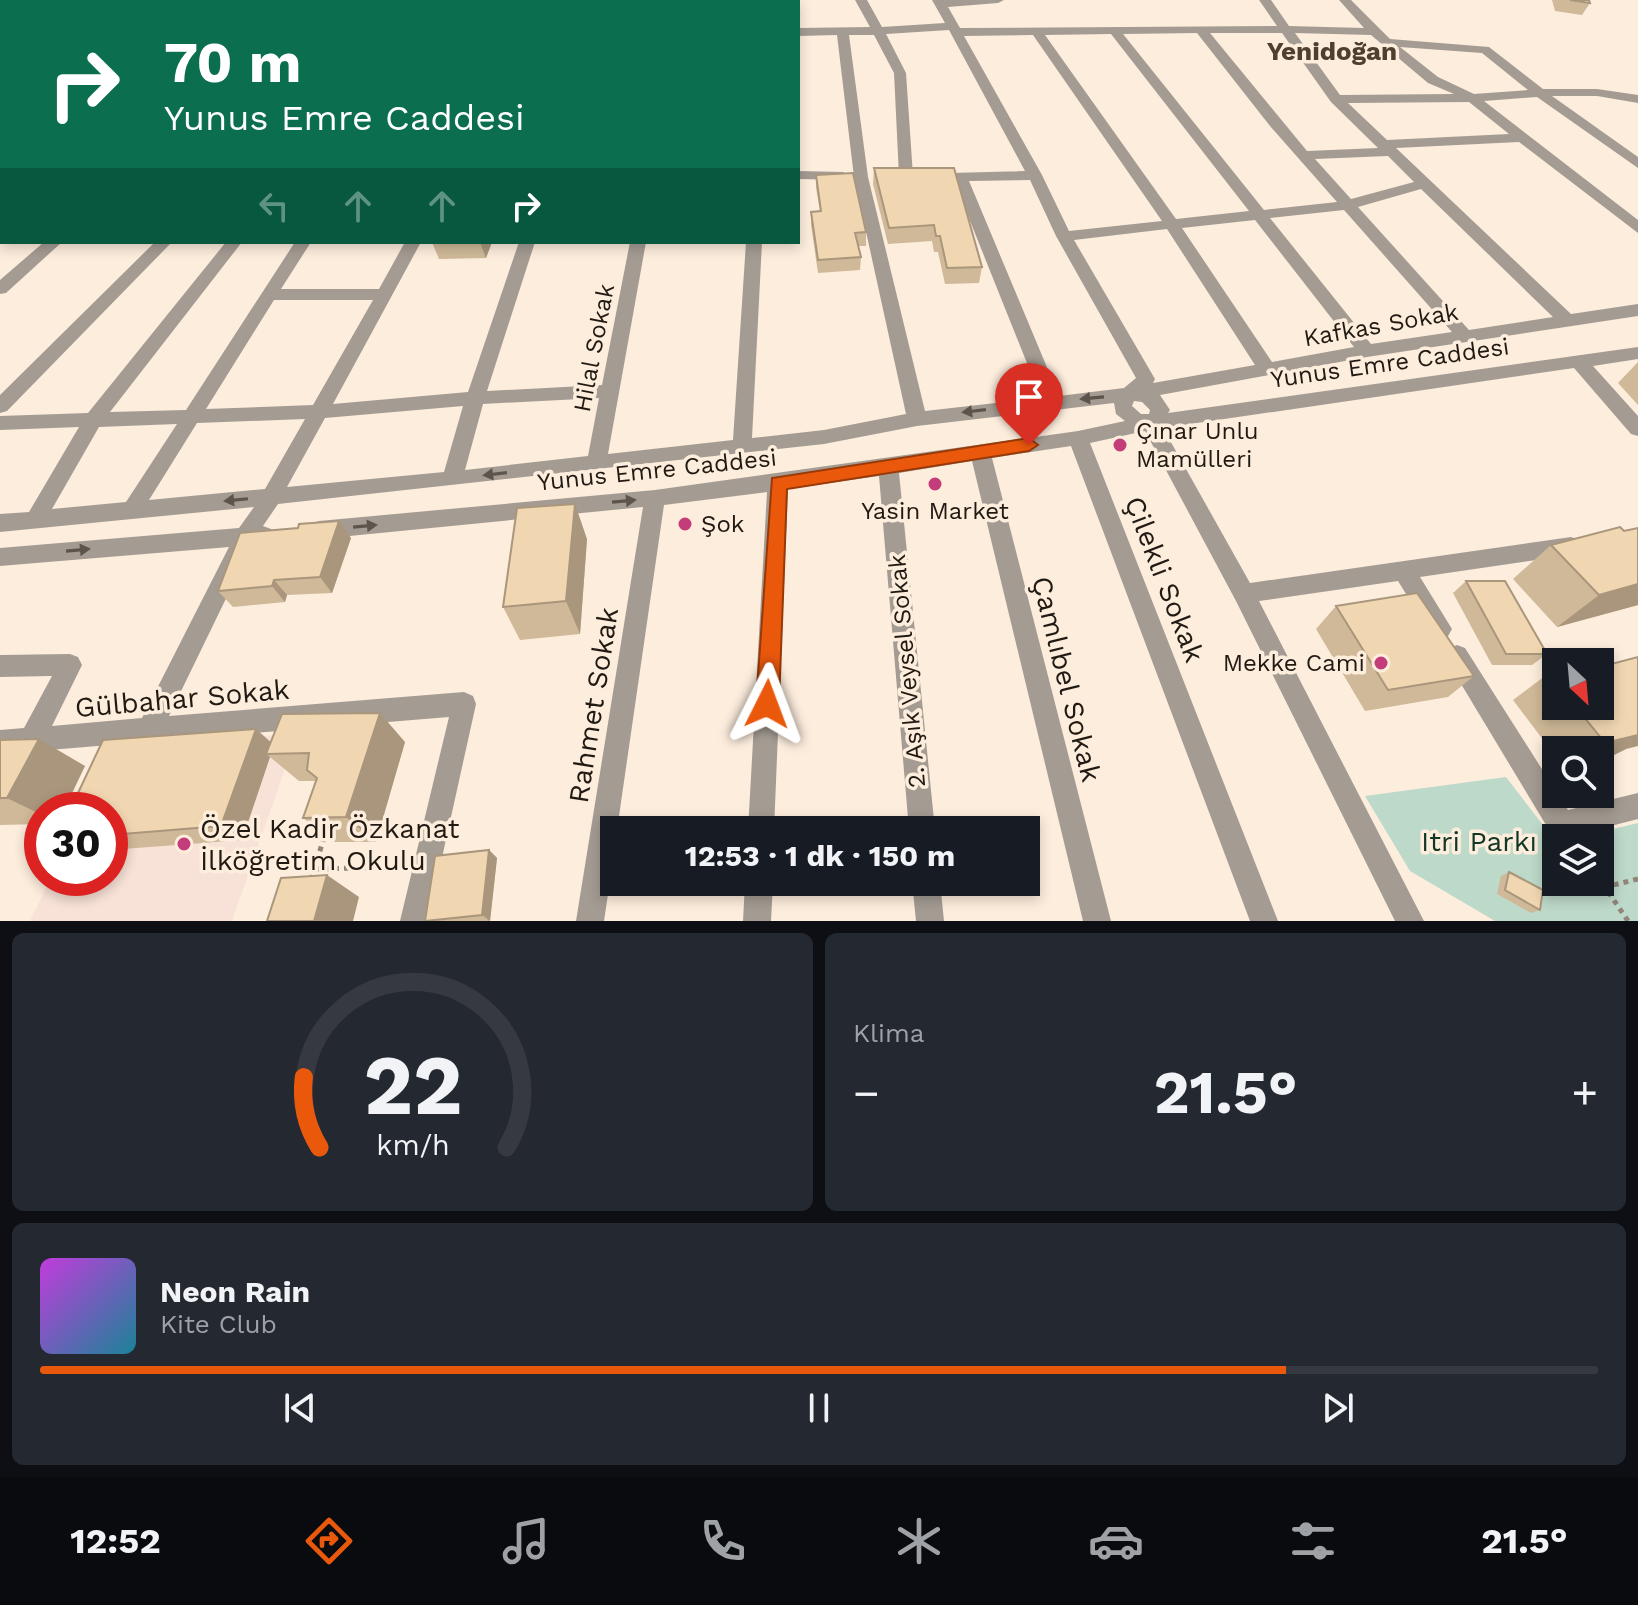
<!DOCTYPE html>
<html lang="tr">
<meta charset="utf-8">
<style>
:root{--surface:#171b24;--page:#242831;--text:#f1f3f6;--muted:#9ea1a6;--line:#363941;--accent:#ea580c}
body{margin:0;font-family:"Work Sans",sans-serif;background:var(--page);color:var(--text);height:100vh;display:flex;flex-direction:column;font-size:30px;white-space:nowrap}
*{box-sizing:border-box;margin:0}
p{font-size:26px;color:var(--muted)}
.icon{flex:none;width:44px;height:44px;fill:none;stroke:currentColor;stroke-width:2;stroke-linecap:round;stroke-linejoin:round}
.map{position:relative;height:921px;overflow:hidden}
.panel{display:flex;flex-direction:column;gap:12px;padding:12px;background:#0d0f14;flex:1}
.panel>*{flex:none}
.banner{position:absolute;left:0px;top:0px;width:800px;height:244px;box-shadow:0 4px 12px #0003;background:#0b6e4f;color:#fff;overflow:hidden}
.needle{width:52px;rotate:154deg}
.controls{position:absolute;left:1542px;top:648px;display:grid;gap:16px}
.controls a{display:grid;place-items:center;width:72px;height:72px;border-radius:0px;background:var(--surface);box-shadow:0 4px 12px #0003;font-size:40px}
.speed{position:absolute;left:24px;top:792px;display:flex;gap:16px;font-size:40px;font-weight:700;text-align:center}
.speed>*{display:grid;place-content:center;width:104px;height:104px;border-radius:50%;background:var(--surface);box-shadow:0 4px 12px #0003;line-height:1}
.speed .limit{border:12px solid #d22;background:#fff;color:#111}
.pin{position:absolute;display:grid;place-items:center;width:68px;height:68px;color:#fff;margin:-82px -34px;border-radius:50% 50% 50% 0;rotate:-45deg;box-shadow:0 0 8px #0007}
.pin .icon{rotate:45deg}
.me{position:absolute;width:88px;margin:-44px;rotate:3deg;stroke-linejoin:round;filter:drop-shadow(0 0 6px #0008)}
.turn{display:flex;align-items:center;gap:28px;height:168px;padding:0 32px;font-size:36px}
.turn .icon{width:104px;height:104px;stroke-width:2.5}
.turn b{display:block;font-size:56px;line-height:68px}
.lanes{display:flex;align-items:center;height:76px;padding:0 32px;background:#0003;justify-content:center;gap:40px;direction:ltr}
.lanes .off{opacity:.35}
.big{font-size:60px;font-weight:700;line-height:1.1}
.panel .widget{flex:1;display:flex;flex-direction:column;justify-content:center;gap:12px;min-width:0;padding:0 28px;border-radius:12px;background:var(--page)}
.panel .dial{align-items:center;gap:0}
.dial svg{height:208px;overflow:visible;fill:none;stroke:var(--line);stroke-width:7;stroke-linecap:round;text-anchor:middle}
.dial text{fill:var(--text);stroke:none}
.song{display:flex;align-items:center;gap:24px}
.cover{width:96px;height:96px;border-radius:12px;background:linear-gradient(135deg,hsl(290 70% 55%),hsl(190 70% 35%))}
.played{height:8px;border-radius:4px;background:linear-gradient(90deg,var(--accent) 80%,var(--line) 80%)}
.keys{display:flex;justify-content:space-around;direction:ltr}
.heat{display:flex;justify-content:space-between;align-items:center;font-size:44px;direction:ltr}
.panel .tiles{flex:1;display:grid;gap:12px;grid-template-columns:1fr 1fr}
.widget:last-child{grid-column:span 2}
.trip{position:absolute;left:600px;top:816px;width:440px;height:80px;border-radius:0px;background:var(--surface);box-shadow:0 4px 12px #0003;font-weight:700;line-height:80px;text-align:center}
.tabs{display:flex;height:128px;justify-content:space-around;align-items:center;background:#090b0e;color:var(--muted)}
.tabs .icon{width:56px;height:56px}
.tabs .selected{color:var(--accent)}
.tabs b{font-size:36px;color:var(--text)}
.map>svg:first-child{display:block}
.education{fill:#f8e1d6}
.green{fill:#bdd9c9}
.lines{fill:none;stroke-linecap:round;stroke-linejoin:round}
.path{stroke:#91857a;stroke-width:5;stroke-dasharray:5 5;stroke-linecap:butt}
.minor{fill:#a49c93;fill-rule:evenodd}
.wall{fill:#cfb998}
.shaded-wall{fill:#a9967c}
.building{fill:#f1d7b1;stroke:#a9967c;stroke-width:2}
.oneway{fill:#5c544d}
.route{fill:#ea580c;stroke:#983908;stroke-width:2}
.poi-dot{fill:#c43d7b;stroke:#fdeddd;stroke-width:3}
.labels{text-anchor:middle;stroke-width:7;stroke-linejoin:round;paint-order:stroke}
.street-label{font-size:24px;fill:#211a13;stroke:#fdeddd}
.poi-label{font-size:24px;fill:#211a13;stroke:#fdeddd;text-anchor:start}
.far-district-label{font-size:26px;font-weight:bold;fill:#4f3f2f;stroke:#fdeddd}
.near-street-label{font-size:28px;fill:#211a13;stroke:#fdeddd}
.near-poi-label{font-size:28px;fill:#211a13;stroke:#fdeddd;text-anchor:start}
.near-park-label{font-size:28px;fill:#113625;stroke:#fdeddd}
</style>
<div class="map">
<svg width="1638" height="921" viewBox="0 0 1638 921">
<rect width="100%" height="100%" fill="#fdeddd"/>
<path class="education" d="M297,734L232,921H30L51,878H110L112,746Z"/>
<path class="green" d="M1506,777L1556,842V882H1600V838H1575L1638,823V921H1495L1410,871L1365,796Z"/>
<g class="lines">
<path class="path" d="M314,869L401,867
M311,880L326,831
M1600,880L1605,887
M1628,921L1605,887L1638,879"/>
<path class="minor" d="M0,0L6,1L7,2H2L0,6Z
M25,0H39L23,2Z
M101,0H114L99,2Z
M284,0H296L282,2Z
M332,0H344L330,2Z
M409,0H421L407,2Z
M478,0H490L476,2Z
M539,0H551L538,2Z
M607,0H619L606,2Z
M681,0H693V2H681Z
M759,0H771L758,2Z
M855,0H867L882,27L945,23L932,0H1004L998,3L948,7L960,28L1277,26L1259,0H1271L1289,26L1364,28L1339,0H1351L1390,39L1489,47L1543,89H1597L1638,95V103L1597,96H1552L1638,157V168L1537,97L1484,101L1638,220V233L1519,142L1396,148L1571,314L1638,304V316L1367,357L1160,395L1170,410L1168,413L1638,347V359L1593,366L1638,416V436L1631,434L1574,368L1163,428L1250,583L1571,537L1579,540L1582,546L1579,552L1571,555L1420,577L1452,629L1448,636L1440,639L1432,636L1398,581L1259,601L1424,921H1395L1236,601L1145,431L1090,443L1278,921H1250L1071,446L992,458L1111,921H1083L972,461L899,473L935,830H909L879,476L788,489L774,830H748L767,492L664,505L617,830H614V854L604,921H576L643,507L319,539L311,536L308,530L311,524L319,521L655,490L1078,431L1125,421L1116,414L1114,403L917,426L824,444L278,504L263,526L271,529L274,535L271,541L252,545L169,716L464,692L473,696L476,704L428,921H400L449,717L0,754V730L24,728L52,676L0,677V655L70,654L78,657L82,665L52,726L142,718L229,547L0,566V548L239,528L254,507L0,532V514L29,512L79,427L0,430V416L88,413L226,242H242L110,412L186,410L295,242H311L281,289H379L405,242H421L333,404L468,392L519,242H535L487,391L602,385L630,242H646L608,454L733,440L746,242H762L752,438L824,430L906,414L854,177L837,35L798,36V28L870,27ZM949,30L1025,171L951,173L944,177L954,181L1041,398L925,411L868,177L849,35H874L894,73L899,176L906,180L913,176L906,73L886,34ZM1197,33L1270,126L1337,202L1264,210L1123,34ZM1210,33H1282L1331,102L1378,148L1307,151ZM1295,33L1371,35L1428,83L1454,94L1340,95ZM1111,34L1249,211L1176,219L1045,35ZM1033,35L1162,221L1069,231L1042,175L964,36ZM1400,47L1482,53L1528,90L1474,94L1438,77ZM1469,102L1509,134L1387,140L1348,103ZM1388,156L1414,182L1351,199L1315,159ZM1030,180L1056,236L1136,378L1124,388L1059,396L969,181ZM1421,189L1553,317L1469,330L1358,207ZM1344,210L1452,332L1371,344L1270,218ZM1255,220L1354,347L1272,362L1182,228ZM1167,229L1255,365L1153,383L1155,379L1074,240ZM274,300H373L313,405L206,409ZM599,398L588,456L465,470L483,404ZM1134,401L1142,402L1150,410L1149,414H1141L1132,406ZM463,406L444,472L287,487L325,418ZM305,419L265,489L149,500L197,423ZM177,424L126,502L52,509L99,427Z
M2,70V79L0,80V71Z
M0,94H2V102H0Z
M0,109H2L0,119Z
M798,171L843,172L850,176L843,180L798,179Z
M2,224V235L0,236V225Z
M44,242H62L6,293L0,294V280Z
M155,242H172L7,411L0,413V395Z
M1457,645L1465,648L1568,810L1638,793V819L1564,838L1552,835L1449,664L1445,656L1449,648Z
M745,882H773L771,921H743Z
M912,882H940L944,921H916Z"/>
</g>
<path class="wall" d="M1552,0H1589L1590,3L1582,15L1555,11Z
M874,168L982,267L979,283L945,284L938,252H934L932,241L888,244L873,184Z
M816,175L866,232V246H858L861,257L860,270L818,273L811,225V212L820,211L816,188Z
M432,242H492L486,258L439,259Z
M1638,362V405L1618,383Z
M351,538L332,593L287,595L285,602L233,607L218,591Z
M587,539L580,634L520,640L503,607Z
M1551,545L1638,605L1557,627L1513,579Z
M1466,581L1547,654L1532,665H1492L1453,593Z
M1336,606L1474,676L1448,697L1365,711L1316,629Z
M1556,672V706H1600L1626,749L1614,755L1600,759V750H1556V757L1513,700L1549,673Z
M0,740L85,766L42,810V824L0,825Z
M271,742H405L376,842H335L303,818L316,781H299L270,757L242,840L110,850V810Z
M489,850L497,858L490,921H427Z
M1509,872L1540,910L1531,913L1497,894L1501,876Z"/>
<path class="shaded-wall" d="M480,242H492L486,258Z
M575,504L587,539L580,634L566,601Z
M339,521L351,538L332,593L320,577Z
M274,580L287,595L285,602L272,586Z
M1638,584V605L1557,627L1599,595Z
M380,713L405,742L376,842L346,817Z
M256,729L274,745L266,754L270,757L242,840L221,826Z
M1638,735V746L1626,749L1614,755L1600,759V750H1593L1605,743Z
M39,739L85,766L64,810H42V815L7,798Z
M489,850L497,858L490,921L482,915Z
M327,875L359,897L353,921H314Z"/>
<path class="building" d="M1570,0H1589L1590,3Z
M874,168H954L982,267L947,268L940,236H936L934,225L889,228Z
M853,173L866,232L855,233L861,257L818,260L811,212L821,211L816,175Z
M575,504L566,601L503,607L517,508Z
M339,521L320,577L274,580L272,586L218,591L240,533L298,528L299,524Z
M1620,527L1624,531L1638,528V584L1599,595L1551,545Z
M1466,581H1505L1547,654H1506Z
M1417,593L1474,676L1388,690L1336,606Z
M1638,657V735L1605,743L1575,706H1600V662L1604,666Z
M1556,672V682L1549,673Z
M380,713L346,817L303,818L317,778L307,770L309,753L266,754L282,714Z
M256,729L221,826L110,835V810H70L103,740Z
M39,739L7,798H0V740Z
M489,850L482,915L425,921L435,856Z
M1509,872L1543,890L1540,910L1505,890Z
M327,875L314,921H267L281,878Z"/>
<defs><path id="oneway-solid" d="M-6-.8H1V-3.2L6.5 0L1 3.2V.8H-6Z" transform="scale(2)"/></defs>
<g class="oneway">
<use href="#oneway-solid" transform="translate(1092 398) rotate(175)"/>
<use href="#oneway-solid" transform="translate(974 411) rotate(173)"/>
<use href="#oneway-solid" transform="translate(495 474) rotate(173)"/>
<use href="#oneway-solid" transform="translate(236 500) rotate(174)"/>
<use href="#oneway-solid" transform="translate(624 501) rotate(-5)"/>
<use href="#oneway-solid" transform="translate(365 526) rotate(-5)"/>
<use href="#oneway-solid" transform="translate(78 550) rotate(-5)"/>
</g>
<path class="route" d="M1029,438L1038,445L1029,451L787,489L779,704L775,711L767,714L759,711L756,704L772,478Z"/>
<g class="poi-dot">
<circle cx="1120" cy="445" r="8"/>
<circle cx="935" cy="484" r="8"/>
<circle cx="685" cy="524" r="8"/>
<circle cx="1381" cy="663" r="8"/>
<circle cx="184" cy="844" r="8"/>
</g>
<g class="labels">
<g class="street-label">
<text transform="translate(1381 325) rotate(-10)" y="8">Kafkas Sokak</text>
<text transform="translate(594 348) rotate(-79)" y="8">Hilal Sokak</text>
<text transform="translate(1390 363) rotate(-8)" y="8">Yunus Emre Caddesi</text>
<text transform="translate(657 470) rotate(-6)" y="8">Yunus Emre Caddesi</text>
<text transform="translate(907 671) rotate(-95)" y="8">2. Aşık Veysel Sokak</text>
</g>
<g class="poi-label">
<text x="1136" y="439">Çınar Unlu<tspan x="1136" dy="28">Mamülleri</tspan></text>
<text x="935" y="519" text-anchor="middle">Yasin Market</text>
<text x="701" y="532">Şok</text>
<text x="1365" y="671" text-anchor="end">Mekke Cami</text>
</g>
<g class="far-district-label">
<text x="1332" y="60">Yenidoğan</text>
</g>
<g class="near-street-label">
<text transform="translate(1165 579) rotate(69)" y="10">Çilekli Sokak</text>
<text transform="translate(1067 679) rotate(76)" y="10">Çamlıbel Sokak</text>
<text transform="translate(182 698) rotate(-5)" y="10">Gülbahar Sokak</text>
<text transform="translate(593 705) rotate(-81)" y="10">Rahmet Sokak</text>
</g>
<g class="near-poi-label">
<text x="200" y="838">Özel Kadir Özkanat<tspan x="200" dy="32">İlköğretim Okulu</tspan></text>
</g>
<g class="near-park-label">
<text x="1479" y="851">Itri Parkı</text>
</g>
</g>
</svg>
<div class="controls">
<a><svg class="needle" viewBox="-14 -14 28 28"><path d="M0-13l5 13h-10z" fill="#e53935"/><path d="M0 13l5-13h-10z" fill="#9ea1a6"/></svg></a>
<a><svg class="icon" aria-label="search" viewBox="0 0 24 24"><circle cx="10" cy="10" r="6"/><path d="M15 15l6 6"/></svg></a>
<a><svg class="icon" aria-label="layers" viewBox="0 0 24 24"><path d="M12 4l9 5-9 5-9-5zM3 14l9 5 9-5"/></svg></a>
</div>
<div class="speed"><div class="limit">30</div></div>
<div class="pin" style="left:1029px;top:445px;background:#d93025"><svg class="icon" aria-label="arrive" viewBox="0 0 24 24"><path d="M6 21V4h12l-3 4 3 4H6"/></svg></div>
<svg class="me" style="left:767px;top:704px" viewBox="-20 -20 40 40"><path d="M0-17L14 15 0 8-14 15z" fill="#ea580c" stroke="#fff" stroke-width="4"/></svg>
<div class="trip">12:53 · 1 dk · 150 m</div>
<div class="banner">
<div class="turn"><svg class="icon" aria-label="right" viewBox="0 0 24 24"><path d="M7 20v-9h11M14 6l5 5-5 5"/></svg><div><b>70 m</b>Yunus Emre Caddesi</div></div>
<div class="lanes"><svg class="icon off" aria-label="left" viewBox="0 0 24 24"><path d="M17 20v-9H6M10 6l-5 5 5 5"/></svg><svg class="icon off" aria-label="ahead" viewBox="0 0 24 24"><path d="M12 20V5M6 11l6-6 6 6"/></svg><svg class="icon off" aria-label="ahead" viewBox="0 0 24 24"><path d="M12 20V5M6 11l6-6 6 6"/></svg><svg class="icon" aria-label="right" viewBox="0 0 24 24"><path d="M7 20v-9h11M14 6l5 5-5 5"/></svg></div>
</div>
</div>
<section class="panel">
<div class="tiles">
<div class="widget dial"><svg viewBox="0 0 100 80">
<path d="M14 69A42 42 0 1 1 86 69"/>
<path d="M14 69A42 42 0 0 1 8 42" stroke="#ea580c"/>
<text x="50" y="56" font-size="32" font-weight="700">22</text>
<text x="50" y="72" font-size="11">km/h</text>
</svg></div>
<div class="widget"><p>Klima</p>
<div class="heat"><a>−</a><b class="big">21.5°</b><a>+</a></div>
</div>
<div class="widget">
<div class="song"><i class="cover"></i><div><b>Neon Rain</b><p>Kite Club</p></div></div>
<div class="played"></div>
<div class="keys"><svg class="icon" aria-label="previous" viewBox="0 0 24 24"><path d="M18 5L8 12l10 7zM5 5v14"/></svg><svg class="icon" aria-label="pause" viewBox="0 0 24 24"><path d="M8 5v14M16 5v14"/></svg><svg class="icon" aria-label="next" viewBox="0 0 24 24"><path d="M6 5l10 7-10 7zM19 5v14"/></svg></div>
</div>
</div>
</section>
<nav class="tabs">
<b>12:52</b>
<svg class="icon selected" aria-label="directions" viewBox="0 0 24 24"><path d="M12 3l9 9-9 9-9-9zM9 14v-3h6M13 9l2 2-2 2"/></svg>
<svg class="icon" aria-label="music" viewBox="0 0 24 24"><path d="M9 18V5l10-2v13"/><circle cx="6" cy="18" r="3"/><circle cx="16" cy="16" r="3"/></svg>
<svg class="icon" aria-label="phone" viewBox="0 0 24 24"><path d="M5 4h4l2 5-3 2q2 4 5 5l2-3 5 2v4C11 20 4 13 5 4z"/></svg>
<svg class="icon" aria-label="climate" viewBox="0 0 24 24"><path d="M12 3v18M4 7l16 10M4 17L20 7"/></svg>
<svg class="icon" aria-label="car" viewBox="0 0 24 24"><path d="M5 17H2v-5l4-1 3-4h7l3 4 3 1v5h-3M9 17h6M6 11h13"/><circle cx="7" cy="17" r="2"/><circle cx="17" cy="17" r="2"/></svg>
<svg class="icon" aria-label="filters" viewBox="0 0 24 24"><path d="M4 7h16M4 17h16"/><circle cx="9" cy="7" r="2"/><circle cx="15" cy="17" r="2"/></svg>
<b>21.5°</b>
</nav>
